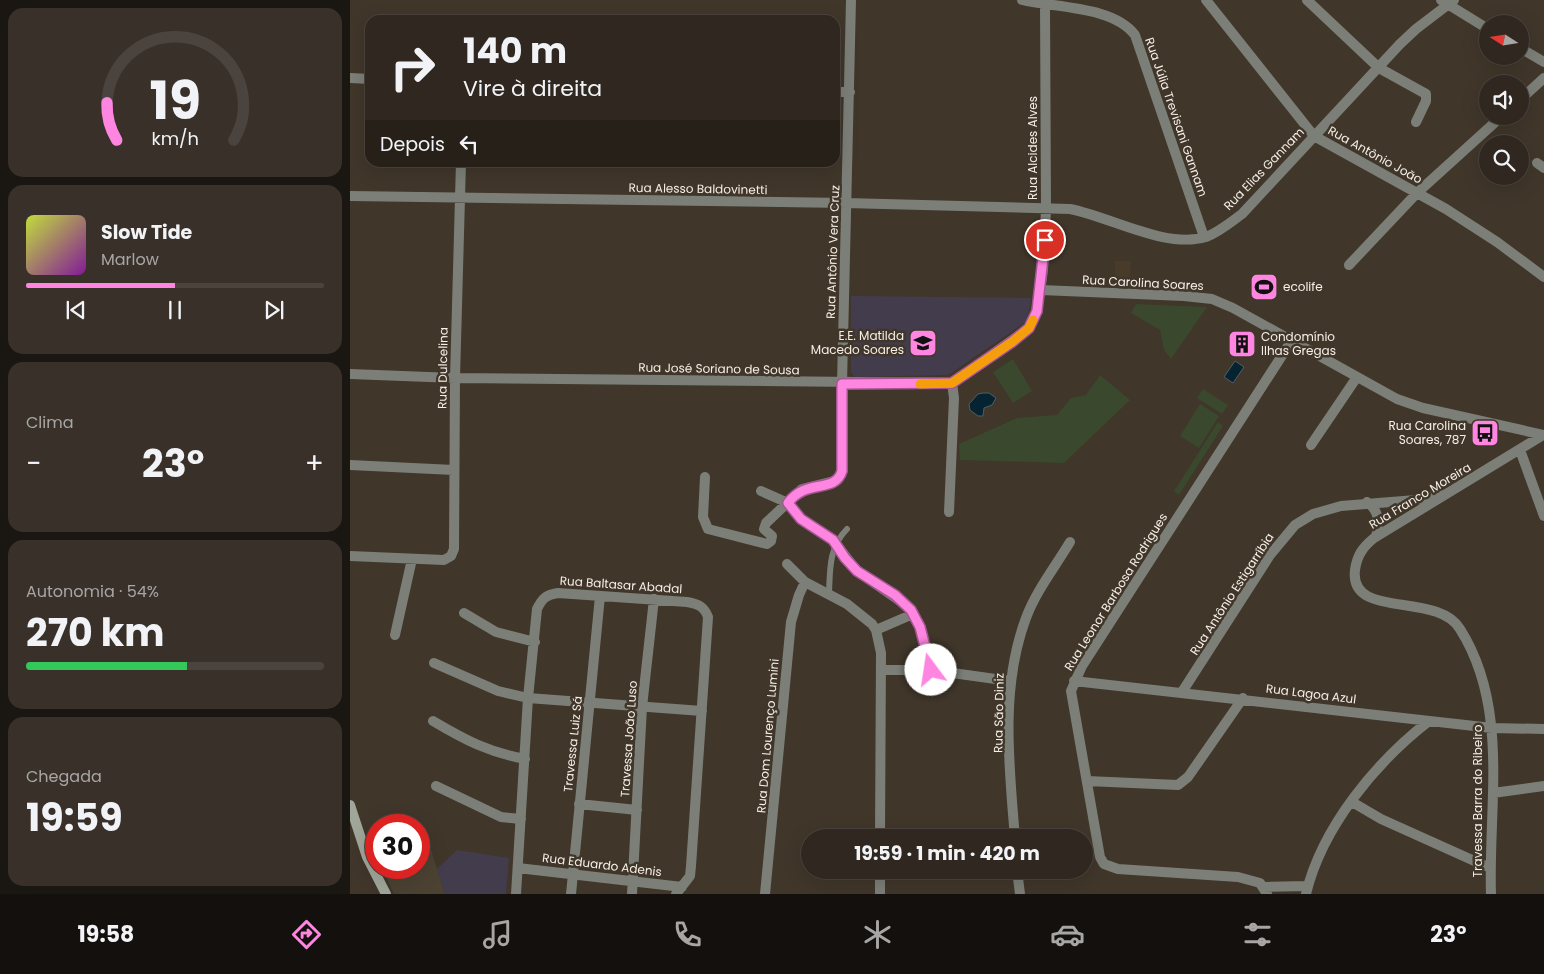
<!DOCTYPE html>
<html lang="pt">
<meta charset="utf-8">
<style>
:root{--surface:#302820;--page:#383029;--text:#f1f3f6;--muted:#a8a6a5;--line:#4b443e;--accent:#fe85e0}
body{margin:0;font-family:Poppins,sans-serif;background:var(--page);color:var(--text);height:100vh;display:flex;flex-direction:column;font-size:19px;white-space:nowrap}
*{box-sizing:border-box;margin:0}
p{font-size:16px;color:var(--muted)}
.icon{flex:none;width:28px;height:28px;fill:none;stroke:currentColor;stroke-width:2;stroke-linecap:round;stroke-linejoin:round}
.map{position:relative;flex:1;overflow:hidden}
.panel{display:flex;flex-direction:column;gap:8px;padding:8px;background:#1a1612;width:350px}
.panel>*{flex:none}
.top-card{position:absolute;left:15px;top:15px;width:475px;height:152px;border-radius:15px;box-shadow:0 5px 20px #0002,0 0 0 1px var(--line);background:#302820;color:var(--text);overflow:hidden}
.needle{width:32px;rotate:282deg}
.fabs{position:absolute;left:1129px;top:15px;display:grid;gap:10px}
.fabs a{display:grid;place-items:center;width:50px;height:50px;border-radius:50%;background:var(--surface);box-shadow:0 5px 20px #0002,0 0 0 1px var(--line);font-size:25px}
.speed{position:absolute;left:15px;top:814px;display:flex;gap:10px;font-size:25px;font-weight:700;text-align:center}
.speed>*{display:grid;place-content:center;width:65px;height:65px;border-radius:50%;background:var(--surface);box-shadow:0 5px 20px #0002,0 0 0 1px var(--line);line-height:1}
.speed .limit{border:8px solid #d22;background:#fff;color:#111}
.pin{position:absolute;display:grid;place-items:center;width:42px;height:42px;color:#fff;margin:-21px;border:2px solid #fff;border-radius:50%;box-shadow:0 1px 5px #0007}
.me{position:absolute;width:55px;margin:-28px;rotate:346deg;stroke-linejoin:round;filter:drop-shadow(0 0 4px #0008)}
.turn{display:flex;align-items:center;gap:18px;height:105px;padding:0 15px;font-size:22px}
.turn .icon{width:65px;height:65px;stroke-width:2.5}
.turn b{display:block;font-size:35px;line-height:42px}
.then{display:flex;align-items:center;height:48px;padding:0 15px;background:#0003;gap:10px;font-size:19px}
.big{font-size:38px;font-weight:700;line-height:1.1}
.panel .tile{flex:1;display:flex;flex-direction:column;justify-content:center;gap:8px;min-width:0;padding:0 18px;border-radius:15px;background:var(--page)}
.panel .dial{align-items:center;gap:0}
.dial svg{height:130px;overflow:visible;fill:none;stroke:var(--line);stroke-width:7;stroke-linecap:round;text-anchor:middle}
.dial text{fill:var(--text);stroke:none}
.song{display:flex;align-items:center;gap:15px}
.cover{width:60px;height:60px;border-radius:8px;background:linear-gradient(135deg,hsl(70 70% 55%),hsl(290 70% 35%))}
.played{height:5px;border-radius:2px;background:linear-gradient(90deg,var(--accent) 50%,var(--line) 50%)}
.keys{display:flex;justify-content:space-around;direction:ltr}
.heat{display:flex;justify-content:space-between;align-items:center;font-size:28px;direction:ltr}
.charge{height:8px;border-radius:4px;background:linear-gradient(90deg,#34c759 54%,var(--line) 0)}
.trip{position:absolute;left:451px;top:829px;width:292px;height:50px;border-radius:25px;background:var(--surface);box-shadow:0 5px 20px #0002,0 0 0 1px var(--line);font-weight:700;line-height:50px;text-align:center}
.dock{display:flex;height:80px;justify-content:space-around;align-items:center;background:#13100d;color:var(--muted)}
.dock .icon{width:35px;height:35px}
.dock .on{color:var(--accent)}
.dock b{font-size:22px;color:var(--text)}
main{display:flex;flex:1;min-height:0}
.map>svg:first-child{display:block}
.built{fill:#493b29}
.education{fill:#433c4d}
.medical{fill:#4b4232}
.green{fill:#3a482e}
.water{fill:#052330;stroke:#4d6067}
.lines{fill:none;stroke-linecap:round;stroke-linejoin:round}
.lane{stroke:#7b7f78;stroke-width:6}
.street{stroke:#7b7f78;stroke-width:10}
.secondary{stroke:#a1a69b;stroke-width:10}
.route-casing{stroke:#a55692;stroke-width:12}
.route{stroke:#fe85e0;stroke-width:9}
.slow{stroke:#f59e0b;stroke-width:9}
.labels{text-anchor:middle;stroke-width:5;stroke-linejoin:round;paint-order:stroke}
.street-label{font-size:12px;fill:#f6efe7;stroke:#40362a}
.poi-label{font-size:12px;fill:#f6efe7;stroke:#40362a;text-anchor:start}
</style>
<main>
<section class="panel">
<div class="tile dial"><svg viewBox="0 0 100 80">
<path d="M14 69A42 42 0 1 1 86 69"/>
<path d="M14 69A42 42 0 0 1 8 46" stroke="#fe85e0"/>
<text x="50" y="56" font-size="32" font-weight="700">19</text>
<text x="50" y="72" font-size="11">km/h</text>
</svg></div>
<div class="tile">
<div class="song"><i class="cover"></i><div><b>Slow Tide</b><p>Marlow</p></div></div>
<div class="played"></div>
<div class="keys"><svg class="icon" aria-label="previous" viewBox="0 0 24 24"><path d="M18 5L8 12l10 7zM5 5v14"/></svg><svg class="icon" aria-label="pause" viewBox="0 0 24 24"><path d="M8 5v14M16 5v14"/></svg><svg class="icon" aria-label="next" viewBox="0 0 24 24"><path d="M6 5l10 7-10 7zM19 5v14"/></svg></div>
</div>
<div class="tile"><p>Clima</p>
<div class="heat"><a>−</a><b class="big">23°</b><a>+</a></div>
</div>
<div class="tile"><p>Autonomia · 54%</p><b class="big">270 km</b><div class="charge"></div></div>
<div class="tile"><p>Chegada</p><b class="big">19:59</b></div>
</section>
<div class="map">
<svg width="1194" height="894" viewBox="0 0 1194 894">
<rect width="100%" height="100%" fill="#40362a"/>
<path class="built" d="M765,261H781L780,285H765Z"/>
<path class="education" d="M501,296L681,298L677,321L598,375L505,377L501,372Z
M107,850L159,858L156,894H95L87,869Z"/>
<path class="medical" d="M81,850L95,894H44L37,879L54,868H69V858Z"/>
<path class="green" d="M786,304L857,307L821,359L814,350L810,330L781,313Z
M663,359L682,391L663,403L643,372Z
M750,375L780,400L714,463L610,460L609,444L667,418L707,415L721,398L736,395Z
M853,389L878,405L872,414L847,398Z
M850,404L869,416L849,448L830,436Z
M868,422L873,426L829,495L824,491Z"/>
<path class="water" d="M885,361L894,367L883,383L874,377Z
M633,393H639L646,398L642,405L634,408L633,416H628L620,410L619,404L628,394Z"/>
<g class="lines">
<path class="lane" d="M479,593C480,569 479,547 497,529"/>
<path class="street" d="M672,0C706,8 763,6 785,35L854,237
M856,0L964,136L1096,209L1147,242L1194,277
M957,0L1029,68L1076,94V101L1066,122
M1091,0L1138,29
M1170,48L1194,62
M0,78L20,79
M485,92H500
M1170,100L1194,78
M1187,163L1194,168
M0,196L496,203L720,209C761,217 815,249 856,237C869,232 881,222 892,214L1050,44L1066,29L1104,0
M999,265L1067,193L1152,116
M691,290L834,296L862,299L883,308L1047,399L1073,408L1194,435
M0,374L105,378L602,383L679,328L687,311L693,270L696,210L695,5
M961,445L1007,377
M1170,450L1194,516
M0,465L104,470
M355,477L353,517L358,529L417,544L421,541L422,536L414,529L416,523L452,489L488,480L492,471V384L501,0
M411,491L438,503L451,519L483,540L507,571L557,606L570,627L581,670H531
M1017,502C1030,511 1029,523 1026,537
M599,512L604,398L602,383
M0,556L94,560L101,556L104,549L105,378L111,162
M437,564L455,582L497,604L522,624L526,630L531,653L530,838
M114,613L146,632L185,642
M526,630L563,614
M45,635L62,559
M84,663L148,691L178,698L352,711
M588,671L660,681
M724,681L1142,728L1194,729
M832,692L920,555L945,525L963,514L991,506L1066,500L1090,494
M83,721C115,740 138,752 175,759
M737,781L828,785L838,777L893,698
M86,786L151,817L171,819
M1143,793L1194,786
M1002,802L1031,819L1140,868
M229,804L287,810
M665,838C659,765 650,687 676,618C686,591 705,567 720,542
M168,868L332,887
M530,870V894
M667,870L670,894
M914,887L958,886
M166,894L178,698L187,609C192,599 195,595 208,593L337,602C348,604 354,606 358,617L341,866L340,876L326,894
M221,894L250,596
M282,894L292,707L304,599
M415,894L441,622L449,595L455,582
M917,894L910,883L888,877L768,869L754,864L750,857L721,691L732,666L942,340
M956,894C972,827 1026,762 1079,721
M1141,894C1138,806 1160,708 1110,629C1087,591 999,620 1005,570C1007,555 1013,547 1024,538L1193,435"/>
<path class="secondary" d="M0,805L17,857L36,894"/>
</g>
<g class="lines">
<defs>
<path id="route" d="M581,670L570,627L561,610L545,595L507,571L495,558L483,540L451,519L438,503C456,478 485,494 492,471V384L602,383L662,342L679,328L687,311L695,240"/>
</defs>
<use href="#route" class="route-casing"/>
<use href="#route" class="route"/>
<path class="slow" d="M570,384L602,383L662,342L679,328L683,320"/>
</g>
<defs>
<symbol id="stadium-square" viewBox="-11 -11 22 22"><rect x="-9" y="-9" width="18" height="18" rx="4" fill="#fe85e0" stroke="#40362a"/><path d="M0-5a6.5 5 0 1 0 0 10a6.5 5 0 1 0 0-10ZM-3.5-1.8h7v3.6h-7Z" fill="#111"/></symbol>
<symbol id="school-square" viewBox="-11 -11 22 22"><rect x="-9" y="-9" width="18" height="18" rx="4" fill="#fe85e0" stroke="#40362a"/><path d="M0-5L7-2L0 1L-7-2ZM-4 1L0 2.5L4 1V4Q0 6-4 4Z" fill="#111"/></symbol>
<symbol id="building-square" viewBox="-11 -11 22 22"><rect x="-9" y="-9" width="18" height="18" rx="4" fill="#fe85e0" stroke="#40362a"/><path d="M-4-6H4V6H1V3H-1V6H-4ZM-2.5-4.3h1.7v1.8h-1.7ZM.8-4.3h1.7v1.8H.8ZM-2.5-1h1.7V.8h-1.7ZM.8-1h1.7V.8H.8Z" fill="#111"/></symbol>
<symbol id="bus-square" viewBox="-11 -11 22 22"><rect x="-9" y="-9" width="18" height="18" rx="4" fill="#fe85e0" stroke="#40362a"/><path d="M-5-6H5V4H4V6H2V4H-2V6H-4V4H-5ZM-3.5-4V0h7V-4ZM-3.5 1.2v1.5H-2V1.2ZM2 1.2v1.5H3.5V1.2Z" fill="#111"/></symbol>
</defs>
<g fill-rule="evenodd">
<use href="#stadium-square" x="898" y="271" width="32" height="32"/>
<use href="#school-square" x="557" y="327" width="32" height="32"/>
<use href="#building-square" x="876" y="328" width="32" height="32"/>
<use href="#bus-square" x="1119" y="417" width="32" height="32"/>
</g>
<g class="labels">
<g class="street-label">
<text transform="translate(826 117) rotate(71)" y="4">Rua Júlia Trevisani Gannam</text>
<text transform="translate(683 148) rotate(-90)" y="4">Rua Alcides Alves</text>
<text transform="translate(1025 155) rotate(29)" y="4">Rua Antônio João</text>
<text transform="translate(914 169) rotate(-46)" y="4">Rua Elias Gannam</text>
<text transform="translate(348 189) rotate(1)" y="4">Rua Alesso Baldovinetti</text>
<text transform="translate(483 252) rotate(-88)" y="4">Rua Antônio Vera Cruz</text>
<text transform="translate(793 283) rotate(3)" y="4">Rua Carolina Soares</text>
<text transform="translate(93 368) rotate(-89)" y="4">Rua Dulcelina</text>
<text transform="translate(369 369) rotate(1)" y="4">Rua José Soriano de Sousa</text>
<text transform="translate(1070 496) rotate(-31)" y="4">Rua Franco Moreira</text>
<text transform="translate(271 585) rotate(4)" y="4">Rua Baltasar Abadal</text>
<text transform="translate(766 592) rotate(-58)" y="4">Rua Leonor Barbosa Rodrigues</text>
<text transform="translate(882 594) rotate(-57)" y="4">Rua Antônio Estigarríbia</text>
<text transform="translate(961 694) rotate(7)" y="4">Rua Lagoa Azul</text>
<text transform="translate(649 713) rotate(-89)" y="4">Rua São Diniz</text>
<text transform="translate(418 736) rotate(-85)" y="4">Rua Dom Lourenço Lumini</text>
<text transform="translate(279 739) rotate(-86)" y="4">Travessa João Luso</text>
<text transform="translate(223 744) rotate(-84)" y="4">Travessa Luiz Sá</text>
<text transform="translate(1128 801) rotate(-90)" y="4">Travessa Barra do Ribeiro</text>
<text transform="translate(252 865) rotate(7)" y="4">Rua Eduardo Adenis</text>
</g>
<g class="poi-label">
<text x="933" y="291">ecolife</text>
<text x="554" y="340" text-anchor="end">E.E. Matilda<tspan x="554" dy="14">Macedo Soares</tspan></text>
<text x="911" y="341">Condomínio<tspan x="911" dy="14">Ilhas Gregas</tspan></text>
<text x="1116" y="430" text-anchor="end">Rua Carolina<tspan x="1116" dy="14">Soares, 787</tspan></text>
</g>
</g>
</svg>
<div class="fabs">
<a><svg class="needle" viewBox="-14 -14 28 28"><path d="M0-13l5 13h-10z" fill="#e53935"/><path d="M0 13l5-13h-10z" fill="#a8a6a5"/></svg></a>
<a><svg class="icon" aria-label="sound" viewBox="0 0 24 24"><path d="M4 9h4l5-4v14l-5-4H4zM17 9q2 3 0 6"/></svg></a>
<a><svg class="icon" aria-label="search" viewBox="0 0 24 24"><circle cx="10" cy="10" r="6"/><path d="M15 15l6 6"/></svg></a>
</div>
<div class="speed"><div class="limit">30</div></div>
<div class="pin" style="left:695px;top:240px;background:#d93025"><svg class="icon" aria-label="arrive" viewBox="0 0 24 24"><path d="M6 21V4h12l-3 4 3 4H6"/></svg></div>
<svg class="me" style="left:581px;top:670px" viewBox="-20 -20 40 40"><circle r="19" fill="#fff"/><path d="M0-13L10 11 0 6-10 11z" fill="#fe85e0"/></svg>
<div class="trip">19:59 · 1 min · 420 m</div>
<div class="top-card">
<div class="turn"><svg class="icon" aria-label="right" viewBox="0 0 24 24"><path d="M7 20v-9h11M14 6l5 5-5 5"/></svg><div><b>140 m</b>Vire à direita</div></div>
<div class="then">Depois<svg class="icon" aria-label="left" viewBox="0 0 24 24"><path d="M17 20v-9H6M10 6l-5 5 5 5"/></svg></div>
</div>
</div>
</main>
<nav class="dock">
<b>19:58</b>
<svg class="icon on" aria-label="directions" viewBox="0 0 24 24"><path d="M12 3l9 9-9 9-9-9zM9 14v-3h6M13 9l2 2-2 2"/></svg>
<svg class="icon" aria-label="music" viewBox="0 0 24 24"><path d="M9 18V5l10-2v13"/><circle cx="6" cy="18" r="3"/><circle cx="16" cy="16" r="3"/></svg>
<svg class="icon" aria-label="phone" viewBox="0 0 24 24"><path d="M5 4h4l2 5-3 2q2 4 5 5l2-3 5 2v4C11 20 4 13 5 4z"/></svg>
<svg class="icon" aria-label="climate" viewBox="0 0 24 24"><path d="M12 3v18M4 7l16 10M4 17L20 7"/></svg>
<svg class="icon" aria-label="car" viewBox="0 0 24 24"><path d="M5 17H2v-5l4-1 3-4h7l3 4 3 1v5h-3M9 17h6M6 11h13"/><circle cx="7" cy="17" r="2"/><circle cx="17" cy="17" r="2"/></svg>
<svg class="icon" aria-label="filters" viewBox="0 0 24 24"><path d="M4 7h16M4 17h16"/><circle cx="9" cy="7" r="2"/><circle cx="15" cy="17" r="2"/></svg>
<b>23°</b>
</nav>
